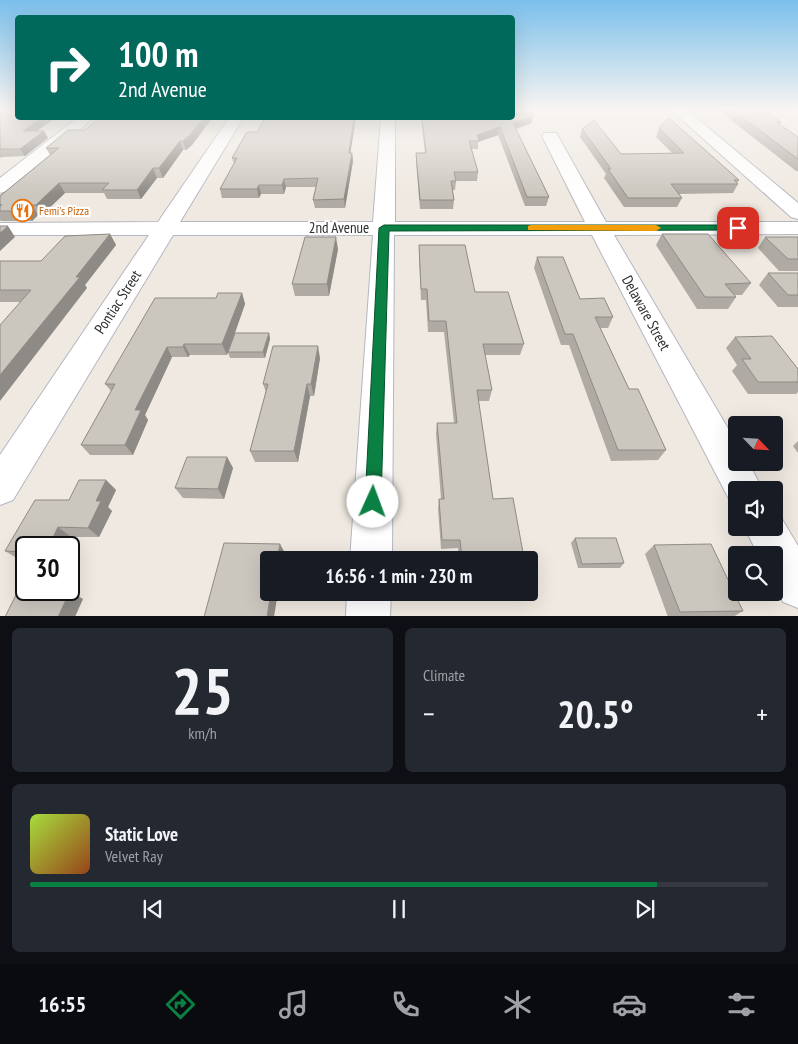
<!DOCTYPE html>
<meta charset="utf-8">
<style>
:root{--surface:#171b24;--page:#242831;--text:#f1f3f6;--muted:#9ea1a6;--line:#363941;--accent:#0b8043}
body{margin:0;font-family:"PT Sans Narrow",sans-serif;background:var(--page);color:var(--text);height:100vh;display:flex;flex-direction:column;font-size:19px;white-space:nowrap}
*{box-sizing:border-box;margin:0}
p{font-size:16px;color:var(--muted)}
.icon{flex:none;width:28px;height:28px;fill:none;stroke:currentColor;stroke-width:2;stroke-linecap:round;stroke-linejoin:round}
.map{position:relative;height:616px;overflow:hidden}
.drawer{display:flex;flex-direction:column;gap:12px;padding:12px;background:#0d0f14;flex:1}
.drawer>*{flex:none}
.hud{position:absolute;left:15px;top:15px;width:500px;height:105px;border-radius:5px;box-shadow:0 5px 20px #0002;background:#00695c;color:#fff;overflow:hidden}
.needle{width:32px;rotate:115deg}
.fabs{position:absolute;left:728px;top:416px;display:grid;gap:10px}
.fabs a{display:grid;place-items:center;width:55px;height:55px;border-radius:5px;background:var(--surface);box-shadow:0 5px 20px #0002;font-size:25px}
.speed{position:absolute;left:15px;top:536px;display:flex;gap:10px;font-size:25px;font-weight:700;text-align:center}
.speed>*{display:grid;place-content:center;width:65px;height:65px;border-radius:50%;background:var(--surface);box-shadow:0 5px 20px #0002;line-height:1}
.speed .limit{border:2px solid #111;border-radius:8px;background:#fff;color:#111}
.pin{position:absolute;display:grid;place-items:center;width:42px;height:42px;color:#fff;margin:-21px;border-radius:10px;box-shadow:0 2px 8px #0006}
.me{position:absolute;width:55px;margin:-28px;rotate:2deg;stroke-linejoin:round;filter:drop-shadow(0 0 4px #0008)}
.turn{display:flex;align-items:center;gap:18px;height:105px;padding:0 20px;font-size:22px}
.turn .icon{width:65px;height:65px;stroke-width:2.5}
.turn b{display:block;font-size:35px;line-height:42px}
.big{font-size:38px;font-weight:800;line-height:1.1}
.drawer .card{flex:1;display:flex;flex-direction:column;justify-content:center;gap:8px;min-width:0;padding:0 18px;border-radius:8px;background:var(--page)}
.drawer .dial{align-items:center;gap:0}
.dial b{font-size:65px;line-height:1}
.song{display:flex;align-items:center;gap:15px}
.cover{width:60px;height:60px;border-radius:8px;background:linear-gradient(135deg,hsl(80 70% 55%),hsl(20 70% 35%))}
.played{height:5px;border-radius:2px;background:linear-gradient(90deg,var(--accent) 85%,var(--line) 85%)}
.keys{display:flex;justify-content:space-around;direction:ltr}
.heat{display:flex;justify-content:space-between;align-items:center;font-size:28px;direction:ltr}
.drawer .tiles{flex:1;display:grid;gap:12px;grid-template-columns:1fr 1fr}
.card:last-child{grid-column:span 2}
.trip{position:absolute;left:260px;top:551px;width:278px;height:50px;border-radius:5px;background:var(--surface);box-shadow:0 5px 20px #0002;font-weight:800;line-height:50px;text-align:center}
.tabs{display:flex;height:80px;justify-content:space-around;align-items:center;background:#090b0e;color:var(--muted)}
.tabs .icon{width:35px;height:35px}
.tabs .active{color:var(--accent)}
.tabs b{font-size:22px;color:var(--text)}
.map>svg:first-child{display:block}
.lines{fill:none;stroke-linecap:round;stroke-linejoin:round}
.minor-casing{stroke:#b4b7c1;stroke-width:2}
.minor{fill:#fff;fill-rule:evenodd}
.wall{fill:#afaba4}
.shaded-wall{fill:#8e8b86}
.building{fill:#cbc7bf;stroke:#8e8b86}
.route{fill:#0b8043;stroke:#07532c}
.slow{fill:#f59e0b}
.labels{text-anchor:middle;stroke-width:4.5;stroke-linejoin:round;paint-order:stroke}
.far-food-label{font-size:12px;fill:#c56008;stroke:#fff;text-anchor:start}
.street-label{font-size:15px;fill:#2e2e2e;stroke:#fff}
</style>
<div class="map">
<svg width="798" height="617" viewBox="0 0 798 617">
<rect width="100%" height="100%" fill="#efe9e1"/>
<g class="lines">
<defs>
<path id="minor" d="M670,109H686L798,203V219L791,217Z
M77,118H93L7,191L0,193V178Z
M229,118H243L180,222H373L381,118H395V222H585L542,136L544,133H556L558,136L606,222H798V234L614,235L736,442V462H748L763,490H736V505L731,503L592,235H394L392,560H350L373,235H173L13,500L0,505V455L149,235H0V223L158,222Z
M774,512L779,514L798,546V608L783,602L774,585V555H758L745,528H774Z
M347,592H391L390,617H346Z"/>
</defs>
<use href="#minor" class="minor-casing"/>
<use href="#minor" class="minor"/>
</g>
<path class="wall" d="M0,109L18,118H55L37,131H44L48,138L25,156L2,157L0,158Z
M717,109H762L781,122L780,125L798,137V171H796Z
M204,118H212L192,145L186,150H183L163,178H157L141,199H107L104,193H65L42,215H38L32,221H1L0,220V196L50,155L46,148L85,130Z
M265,118H356L350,153H352L353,161L345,208H315L313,200L316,187H286L284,194H261L259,198H222L220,189L234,164L232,158L257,132Z
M421,118H512L532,123L516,129L549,197L546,206H525L498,135L478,142V149H472L478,172L477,181H456L455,190H452L454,200L453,209H420L416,162V153H425Z
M659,128L739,180L737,183L738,184L733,193L678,194L682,198L677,207H624L604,178L606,174L580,137L582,129L621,154L672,153L656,137Z
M110,234L116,245L85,285L87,288L21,302H0V261H41Z
M662,234L751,283L742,295H735L736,297L728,309H697L656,245Z
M765,237H798V271H779L758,248Z
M419,245L475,292L524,344L520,355H485L492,390L489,401H478L493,499L524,558V560H459L458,548L441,549L438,509L439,499H441L436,434L437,423H454L444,332H428L426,300H421L419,256Z
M338,249L329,296H295L292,284Z
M537,257L580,299L613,317L608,328H600L629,389L666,450L658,460L611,461L569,345H561L534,268Z
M768,273H798V307H778L759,285Z
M242,293L245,304L235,333H269L270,339L265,358H230L228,352L227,355H190L188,357H172L145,415L148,420L133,455H90L81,445L111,391L105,384L216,298Z
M735,337L798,369V392L796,394H748L732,371L737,365L726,348Z
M320,358L314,396H310L298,462H255L250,451L266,392L263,384Z
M798,441V453L793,446Z
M227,457L233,468L224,499L183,498L175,488Z
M106,480L116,490L108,507L112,511L99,537H71L66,548H26V560H20L5,551L69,500Z
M575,538L624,563L620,568H578L571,543Z
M654,545L743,611L733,617H668L645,554Z"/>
<path class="shaded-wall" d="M533,116L532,123L512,130L513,123Z
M42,118H55L27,138L23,131Z
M204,118H212L192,145L186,150L183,141Z
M354,118H356L349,161V153Z
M500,127L498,135L478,142L477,135Z
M44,131L48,138L25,156L20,149Z
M180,141L183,150L163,178L159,168Z
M352,153L353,161L345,208L344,199Z
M153,168L157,178L141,199L137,190Z
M284,179L286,187L284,194L282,185Z
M59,183L65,193L42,215L36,205Z
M259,185L261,194L259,198L257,189Z
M32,205L38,215L32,221L26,211Z
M8,226L15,237L0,251V233Z
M110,234L116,245L85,285L87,288L0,401V375L76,277Z
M336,237L338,249L329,296L327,284Z
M242,293L245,304L227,355L222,344Z
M269,333L270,339L265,358L263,352Z
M184,344L190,355L188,357L183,347Z
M318,346L320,358L314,396L311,384Z
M167,347L172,357L145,415L148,420L133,455L125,445L135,410Z
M307,384L310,396L298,462L294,451Z
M227,457L233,468L224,499L218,489Z
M106,480L116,490L108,507L112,511L99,537L88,528L96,501Z
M58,527L71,537L66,548H48Z
M280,544L285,553L283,560H277Z
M70,591L83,599L75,617H58Z
M271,592H278L274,617H267Z"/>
<path class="building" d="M0,109H18V118H42L23,131H44L20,149H0Z
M731,109H762L781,122H776L798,137V159Z
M512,113H533V116L513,123L549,197H527L500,127L477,135L479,141H469L478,172H454L456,181H451L454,200H420L416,153H426L422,118H512Z
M99,118H204L189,136L183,141H180L159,168H153L137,190H102L109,183H59L36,205H32L26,211H0V206L2,205H0V196L59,148H46L68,130H85Z
M265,118H354L349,153H352L344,199L313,200L318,178L284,179L282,185H259L257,189H220L237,158H232L247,132H257Z
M669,118L739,180H734L738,184H671L682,198H628L608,169H611L582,129L594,120L621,154L684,153L659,128Z
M0,226H8L0,233Z
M110,234L76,277H80L0,375V325L31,290H0V261H41L65,236Z
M662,234H708L751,283L725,284L736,297H705Z
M305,237H336L327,284H292Z
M765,237H798V259H788Z
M419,245H465L475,292H508L524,344H483L492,390H477L493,499L513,498L524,558L462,559L460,540H442L439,499H444L437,423H457L446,321H429L427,289H421Z
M537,257H563L580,299L604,298L613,317H595L629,389H638L666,450H618L573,334H565Z
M768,273H798V295H788Z
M218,293H242L222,344H184L183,347H167L135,410H141L125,445H81L115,384H105L155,298H216Z
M235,333H269L263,352H228Z
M772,336L798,369V382H758L742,359H751L735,337Z
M273,346H318L311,384H307L294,451H250L268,384H263Z
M187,457H227L218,489L175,488Z
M79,480H106L96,501H101L88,528L58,527L48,548H26V552L5,551L35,500H69Z
M575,538H616L624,563L582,564Z
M224,543L280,544L277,560H269V592H271L267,617H204Z
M711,544L743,611L680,612L654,545Z
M18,591H70L58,617H5Z"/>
<linearGradient id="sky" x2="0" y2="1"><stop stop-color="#7abfeb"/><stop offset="0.56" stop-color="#f8f5f2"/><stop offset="1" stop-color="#f8f5f2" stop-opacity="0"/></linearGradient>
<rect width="798" height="195" fill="url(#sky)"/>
<path class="route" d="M384,225H738L743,228L738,230L389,231L381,502L379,507L373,510L367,507L365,502L379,228Z"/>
<path class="slow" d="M531,225H656L661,228L656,231L528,230V226Z"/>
<defs>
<symbol id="restaurant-ring" viewBox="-11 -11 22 22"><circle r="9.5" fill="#fff" stroke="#e8710a" stroke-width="1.5"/><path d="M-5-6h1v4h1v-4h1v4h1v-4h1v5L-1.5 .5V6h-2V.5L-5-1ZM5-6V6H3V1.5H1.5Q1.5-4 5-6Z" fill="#e8710a"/></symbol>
</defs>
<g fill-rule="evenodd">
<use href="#restaurant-ring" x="10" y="198" width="25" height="25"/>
</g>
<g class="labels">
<g class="far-food-label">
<text x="39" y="215">Femi's Pizza</text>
</g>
<g class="street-label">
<text x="339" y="233">2nd Avenue</text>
<text transform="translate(118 302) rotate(-57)" y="5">Pontiac Street</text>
<text transform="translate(646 313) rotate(61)" y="5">Delaware Street</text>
</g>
</g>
</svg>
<div class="fabs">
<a><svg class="needle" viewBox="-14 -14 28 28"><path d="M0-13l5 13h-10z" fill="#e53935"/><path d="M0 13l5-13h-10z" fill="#9ea1a6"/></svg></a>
<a><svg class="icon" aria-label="sound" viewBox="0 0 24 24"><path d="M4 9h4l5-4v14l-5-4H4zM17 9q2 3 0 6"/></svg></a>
<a><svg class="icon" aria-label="search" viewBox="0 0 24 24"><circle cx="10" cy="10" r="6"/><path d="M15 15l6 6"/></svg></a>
</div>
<div class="speed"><div class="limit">30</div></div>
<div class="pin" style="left:738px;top:228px;background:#d93025"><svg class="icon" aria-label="arrive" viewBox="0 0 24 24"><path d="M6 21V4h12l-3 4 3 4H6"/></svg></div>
<svg class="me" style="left:373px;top:502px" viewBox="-20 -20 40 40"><circle r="19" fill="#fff"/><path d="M0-13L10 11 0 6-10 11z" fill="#0b8043"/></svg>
<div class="trip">16:56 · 1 min · 230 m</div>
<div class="hud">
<div class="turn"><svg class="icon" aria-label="right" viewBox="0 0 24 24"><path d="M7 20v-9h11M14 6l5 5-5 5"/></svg><div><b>100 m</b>2nd Avenue</div></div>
</div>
</div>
<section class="drawer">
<div class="tiles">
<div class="card dial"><b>25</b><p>km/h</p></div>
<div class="card"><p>Climate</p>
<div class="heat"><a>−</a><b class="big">20.5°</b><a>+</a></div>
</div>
<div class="card">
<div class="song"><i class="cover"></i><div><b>Static Love</b><p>Velvet Ray</p></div></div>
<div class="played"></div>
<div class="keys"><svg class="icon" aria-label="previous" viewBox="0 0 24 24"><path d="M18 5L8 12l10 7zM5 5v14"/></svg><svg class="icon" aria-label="pause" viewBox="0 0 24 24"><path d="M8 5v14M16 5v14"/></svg><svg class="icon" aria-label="next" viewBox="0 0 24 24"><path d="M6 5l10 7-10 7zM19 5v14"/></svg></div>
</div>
</div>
</section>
<nav class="tabs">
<b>16:55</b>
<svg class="icon active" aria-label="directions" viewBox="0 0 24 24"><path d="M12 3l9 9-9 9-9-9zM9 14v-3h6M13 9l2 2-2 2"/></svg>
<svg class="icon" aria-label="music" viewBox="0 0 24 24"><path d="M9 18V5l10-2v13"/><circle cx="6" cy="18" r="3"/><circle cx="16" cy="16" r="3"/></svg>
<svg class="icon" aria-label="phone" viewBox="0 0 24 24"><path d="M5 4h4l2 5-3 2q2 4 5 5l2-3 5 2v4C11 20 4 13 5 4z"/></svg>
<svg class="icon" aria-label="climate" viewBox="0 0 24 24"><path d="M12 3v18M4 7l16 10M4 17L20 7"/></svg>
<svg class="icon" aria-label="car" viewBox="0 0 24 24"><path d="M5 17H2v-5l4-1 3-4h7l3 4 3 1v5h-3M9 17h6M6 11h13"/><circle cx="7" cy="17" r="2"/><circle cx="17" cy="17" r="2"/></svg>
<svg class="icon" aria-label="filters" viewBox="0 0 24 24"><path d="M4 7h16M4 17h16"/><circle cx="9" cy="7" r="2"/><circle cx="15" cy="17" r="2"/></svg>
</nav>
